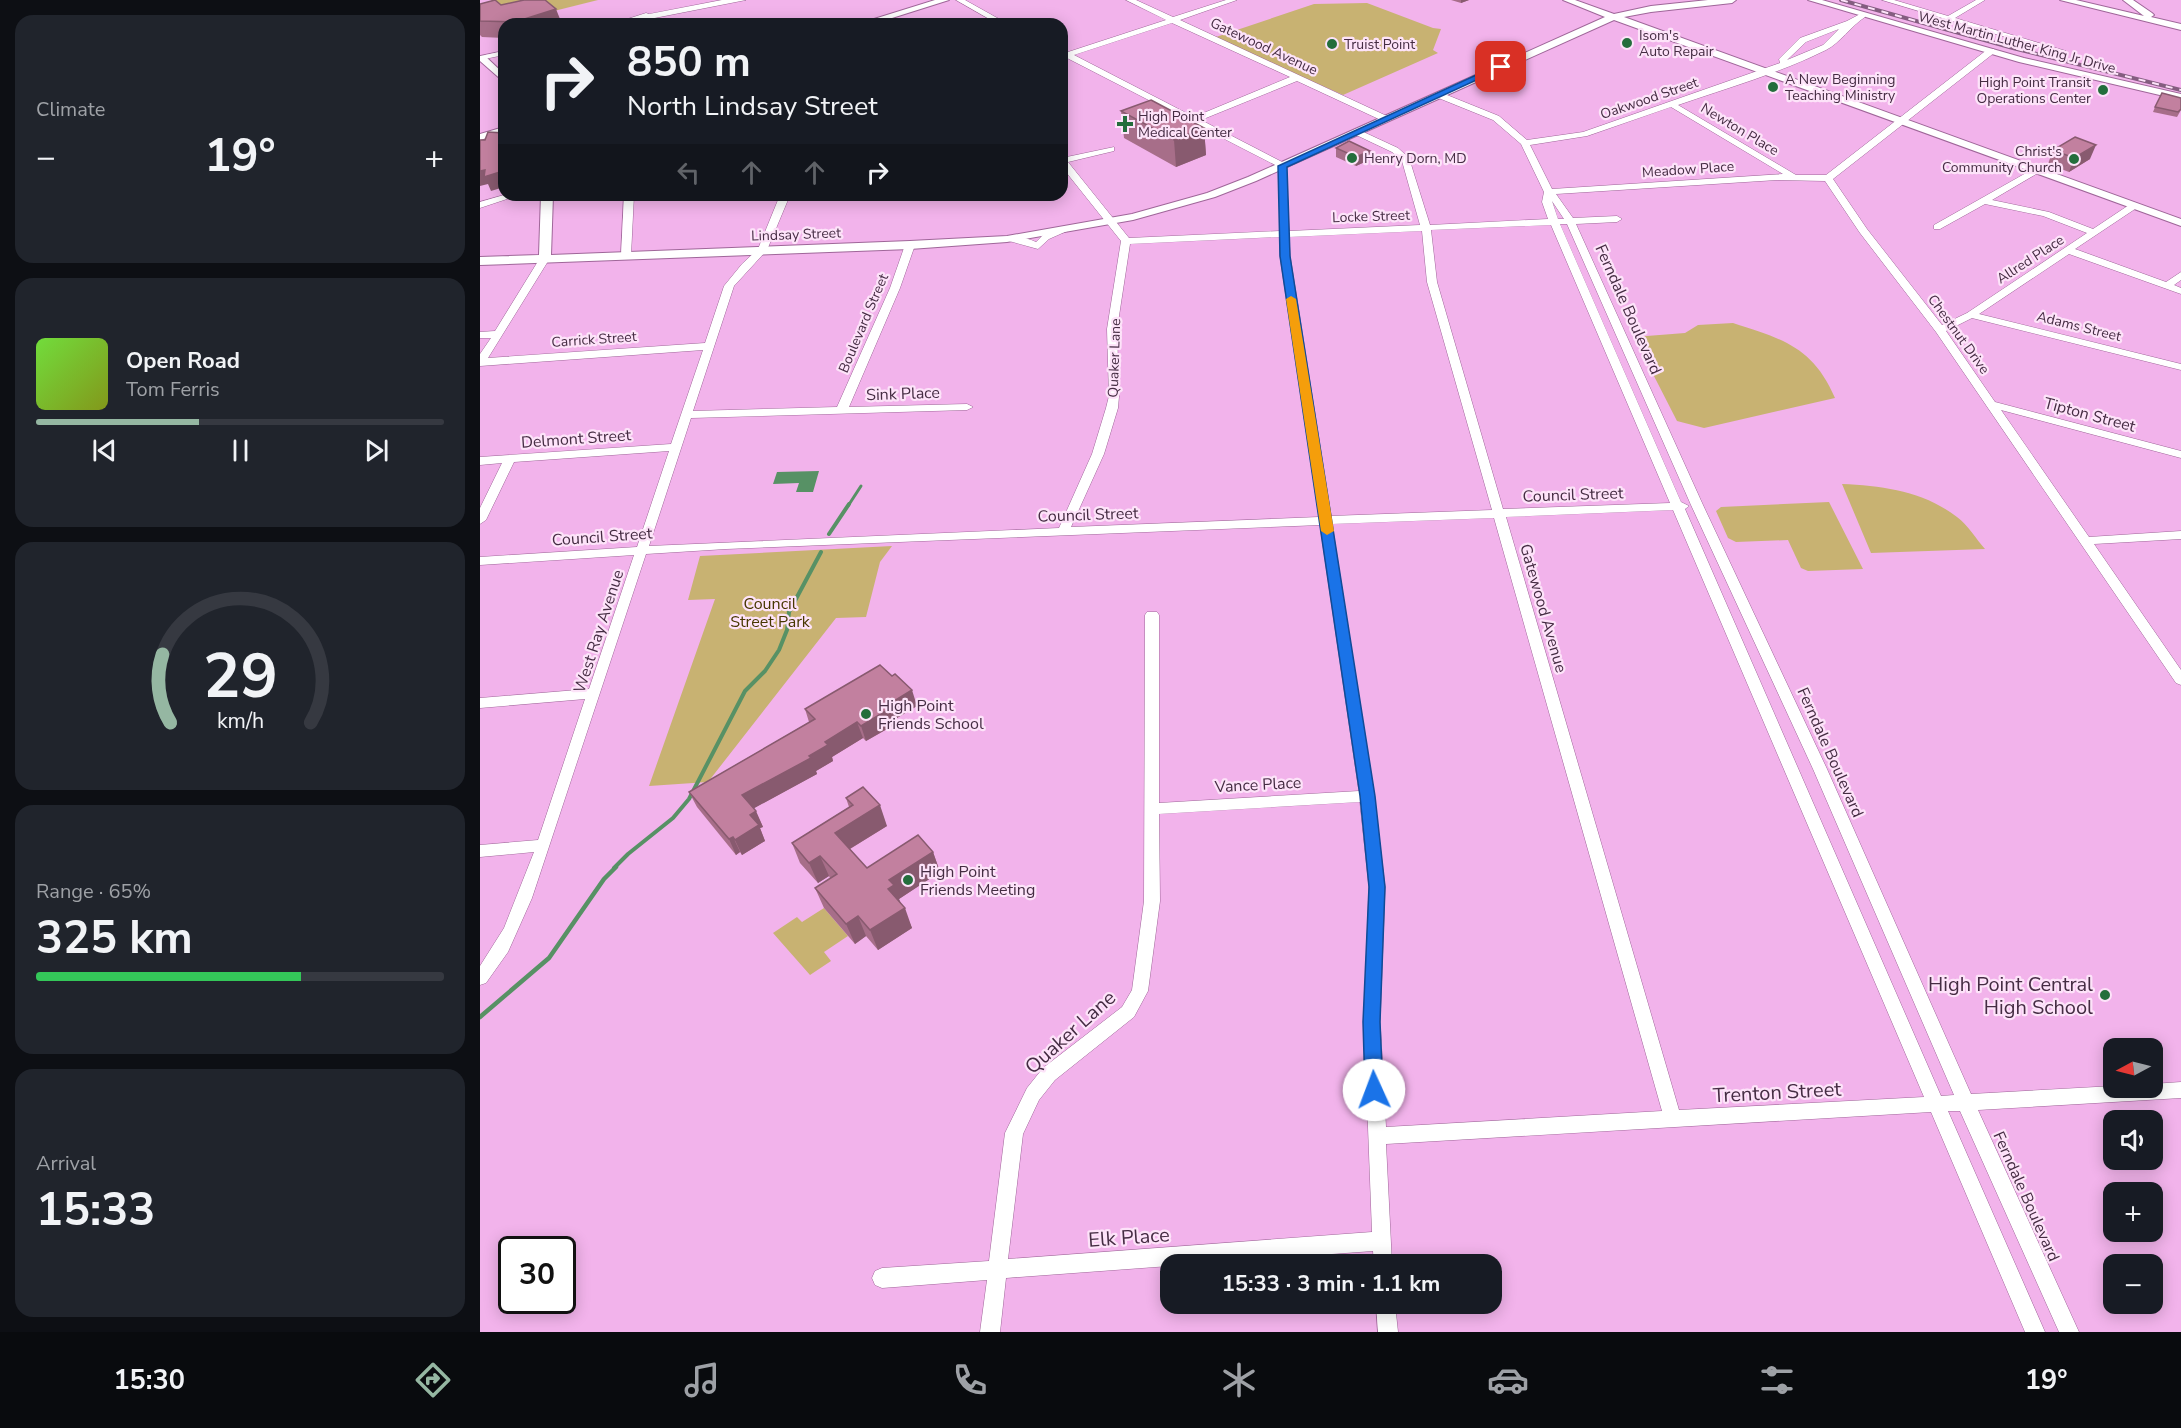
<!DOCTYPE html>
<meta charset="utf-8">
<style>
:root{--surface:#171b24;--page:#20242c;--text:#f1f3f6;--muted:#9ea1a6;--line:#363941;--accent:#95b7a2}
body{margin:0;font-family:"Nunito Sans",sans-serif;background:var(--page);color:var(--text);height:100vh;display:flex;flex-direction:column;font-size:22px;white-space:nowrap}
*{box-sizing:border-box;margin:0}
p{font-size:20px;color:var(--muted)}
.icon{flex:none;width:33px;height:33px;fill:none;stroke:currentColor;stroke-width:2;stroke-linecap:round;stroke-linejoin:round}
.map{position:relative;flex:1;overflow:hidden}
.panel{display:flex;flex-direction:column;gap:15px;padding:15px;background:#0d0f14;width:480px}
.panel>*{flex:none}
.banner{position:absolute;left:18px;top:18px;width:570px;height:183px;border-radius:18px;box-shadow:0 3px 15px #0003;background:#171b24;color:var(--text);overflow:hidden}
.needle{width:39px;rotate:263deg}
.tools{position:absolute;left:1623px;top:1038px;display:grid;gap:12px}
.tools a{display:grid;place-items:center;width:60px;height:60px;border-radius:12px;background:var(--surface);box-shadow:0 3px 15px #0003;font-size:30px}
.speed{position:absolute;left:18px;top:1236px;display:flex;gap:12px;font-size:30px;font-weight:700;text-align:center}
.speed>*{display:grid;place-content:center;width:78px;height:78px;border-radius:50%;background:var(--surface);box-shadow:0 3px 15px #0003;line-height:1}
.speed .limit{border:3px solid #111;border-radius:9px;background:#fff;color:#111}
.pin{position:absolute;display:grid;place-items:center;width:51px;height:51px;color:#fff;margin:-26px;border-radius:12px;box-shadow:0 3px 9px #0006}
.me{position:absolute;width:66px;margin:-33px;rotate:358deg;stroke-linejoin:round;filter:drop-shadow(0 0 4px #0008)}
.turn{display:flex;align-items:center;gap:21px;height:126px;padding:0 30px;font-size:27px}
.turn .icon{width:78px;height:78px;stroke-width:2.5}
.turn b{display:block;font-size:42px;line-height:51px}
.lanes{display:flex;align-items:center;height:57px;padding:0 30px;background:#0003;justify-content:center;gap:30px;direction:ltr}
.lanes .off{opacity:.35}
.big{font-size:45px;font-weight:700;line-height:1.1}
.panel .tile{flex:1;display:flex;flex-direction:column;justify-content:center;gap:9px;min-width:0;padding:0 21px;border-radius:18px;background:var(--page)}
.panel .dial{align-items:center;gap:0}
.dial svg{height:156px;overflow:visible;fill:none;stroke:var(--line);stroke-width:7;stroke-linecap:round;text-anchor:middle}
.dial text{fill:var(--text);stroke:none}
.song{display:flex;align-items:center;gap:18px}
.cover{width:72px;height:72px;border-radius:9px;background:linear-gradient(135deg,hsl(100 70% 55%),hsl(70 70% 35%))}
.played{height:6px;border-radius:3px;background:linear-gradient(90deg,var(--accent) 40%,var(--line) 40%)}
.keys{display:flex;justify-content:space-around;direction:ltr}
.heat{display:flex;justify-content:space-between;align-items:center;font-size:33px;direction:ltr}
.charge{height:9px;border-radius:4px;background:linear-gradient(90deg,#34c759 65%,var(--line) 0)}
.trip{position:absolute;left:680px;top:1254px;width:342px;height:60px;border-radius:18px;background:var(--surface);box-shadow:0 3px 15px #0003;font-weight:700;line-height:60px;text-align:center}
.tab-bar{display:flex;height:96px;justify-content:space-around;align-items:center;background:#090b0e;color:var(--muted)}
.tab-bar .icon{width:42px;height:42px}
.tab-bar .current{color:var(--accent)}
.tab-bar b{font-size:27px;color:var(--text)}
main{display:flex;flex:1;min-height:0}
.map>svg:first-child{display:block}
.green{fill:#c8b272}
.water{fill:#579165}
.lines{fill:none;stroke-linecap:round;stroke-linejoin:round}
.stream-far2{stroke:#579165;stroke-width:3}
.stream-far1{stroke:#579165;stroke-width:4}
.stream{stroke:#579165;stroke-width:4.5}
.minor-casing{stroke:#9f6699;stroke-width:1}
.major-casing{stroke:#9f6699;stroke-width:2}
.minor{fill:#fff;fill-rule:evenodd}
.major{fill:#fff;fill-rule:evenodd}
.rail-casing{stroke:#845d80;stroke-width:4}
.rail{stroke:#fde3f9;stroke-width:2;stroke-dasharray:7;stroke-linecap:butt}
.wall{fill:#a76e89}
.shaded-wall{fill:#885a6f}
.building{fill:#c2809f;stroke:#885a6f;stroke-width:1.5}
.route{fill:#1a73e8;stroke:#114b97;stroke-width:1.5}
.slow{fill:#f59e0b}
.poi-dot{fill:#246e3c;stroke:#fde3f9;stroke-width:2}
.labels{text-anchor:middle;stroke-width:4.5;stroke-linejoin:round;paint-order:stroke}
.far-poi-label{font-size:14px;fill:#452c43;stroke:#fde3f9;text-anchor:start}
.far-street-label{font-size:14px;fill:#452c43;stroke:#fde3f9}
.street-label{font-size:16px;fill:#452c43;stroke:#fde3f9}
.park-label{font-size:16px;fill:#473700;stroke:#fde3f9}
.poi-label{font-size:16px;fill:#452c43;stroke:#fde3f9;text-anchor:start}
.near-poi-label{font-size:20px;fill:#452c43;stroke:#fde3f9;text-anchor:end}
.near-street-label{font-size:20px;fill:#452c43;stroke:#fde3f9}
</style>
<main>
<section class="panel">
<div class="tile"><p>Climate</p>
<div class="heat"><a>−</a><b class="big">19°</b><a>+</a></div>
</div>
<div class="tile">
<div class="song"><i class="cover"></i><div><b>Open Road</b><p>Tom Ferris</p></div></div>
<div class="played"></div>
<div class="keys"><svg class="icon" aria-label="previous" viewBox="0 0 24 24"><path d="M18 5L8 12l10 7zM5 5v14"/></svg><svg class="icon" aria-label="pause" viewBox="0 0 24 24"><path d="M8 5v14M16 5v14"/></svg><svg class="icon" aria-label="next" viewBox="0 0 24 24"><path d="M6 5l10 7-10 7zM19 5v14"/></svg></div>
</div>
<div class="tile dial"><svg viewBox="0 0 100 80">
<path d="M14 69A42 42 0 1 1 86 69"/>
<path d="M14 69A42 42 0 0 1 10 34" stroke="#95b7a2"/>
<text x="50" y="56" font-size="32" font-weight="700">29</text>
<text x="50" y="72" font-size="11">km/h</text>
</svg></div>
<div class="tile"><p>Range · 65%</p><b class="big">325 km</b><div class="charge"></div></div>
<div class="tile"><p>Arrival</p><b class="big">15:33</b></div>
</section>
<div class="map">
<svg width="1701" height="1332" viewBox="0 0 1701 1332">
<rect width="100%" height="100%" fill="#f2b3eb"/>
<path class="green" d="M11,0H118L46,18L27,15Z
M887,3L953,28L961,29L953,50L958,53L863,95L733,38L834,4Z
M1253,323C1303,339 1333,347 1355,398L1224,428L1197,421L1154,337L1205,333L1218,325Z
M1362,484C1404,486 1443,491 1477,517C1488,525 1496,539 1505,549L1391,553Z
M1349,502L1383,569L1328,571L1321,568L1308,540L1256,542L1248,538L1236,511L1241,507Z
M412,546L400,562L386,617L356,618L228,782L169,786L235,599L208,600L220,556Z
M344,908L368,936L344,952L351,961L330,975L293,933L317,917L322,922Z"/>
<path class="water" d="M339,471L333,492H316L319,483L293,484L297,472Z"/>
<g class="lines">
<path class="stream-far2" d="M368,506L381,486"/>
<path class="stream-far1" d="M349,534L369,504
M134,868L148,854L193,818L209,799L265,691L285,671L299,650L307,630L309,612L341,552"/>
<path class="stream" d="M0,1017L69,958L124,879L136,867"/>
<defs>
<path id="minor" d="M242,0H266L144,24H132L166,13L169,14Z
M476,0H485L528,24H518Z
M646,0H656L693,17L746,0H757L700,20L909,117V121H903L817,81L721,120L806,164L809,231L940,225L922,161L912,152L874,134V130L877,129L918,148L929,158L950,225L1068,219L1062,202L1064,192L1041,144L1013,120L956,97V93H962L1019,116L1047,140L1103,132L1300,63L1299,59L1320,38L1367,21L1382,13H1385V17C1371,26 1360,43 1346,50C1300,73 1247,88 1198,105L1316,175H1346L1508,49H1514V53L1353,179L1387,229L1462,325L1487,313L1607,233L1563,216L1505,204L1460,229H1454V225L1555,168L1558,169V173L1512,200L1569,212L1613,229L1649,205H1655V209L1595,249L1686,282L1701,272V280L1694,285L1701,288V294L1589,254L1499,314L1701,364V370L1492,318L1466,331L1515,402L1701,451V458L1521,410L1609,537L1701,531V539L1614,544L1701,670V685L1696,683L1456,332L1380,233L1345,181L1297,180L1076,194L1093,218L1137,216L1142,219L1137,222L1096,224L1223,505L1347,769L1491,1094L1634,1086L1672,1088V1084L1701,1082V1098L1498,1110L1599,1332H1579L1480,1111H1468L1565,1332H1545L1451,1112L906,1144L912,1264H894L893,1251L526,1278L520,1332H500L507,1280L402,1288L395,1285L392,1278L395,1271L402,1268L509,1261L525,1133L547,1088L563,1068L642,1007L652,990L664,901L665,615L667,612H677L679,615V803L879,791L840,525L246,549L166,554L52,898L28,952L6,983L0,985V966L24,928L54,852L0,857V845L58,840L105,699L0,708V698L109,689L154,555L0,565V557L157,547L189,451L34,462L6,520L0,524V508L22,463L0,465V457L191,444L223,350L0,366V354L11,338H0V332L15,331L60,258L65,255L70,258L8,358L225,343L244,286L262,264L278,249L300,195H310L287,250L254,286L213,411L357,407L410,288L425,245L430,242L435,245L420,288L369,407L487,404L493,407L487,410L211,418L169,546L579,528L612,454L626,408L629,396L627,329L641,241L582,167V158L634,147V151L588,162L649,238L800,231L799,167L587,58H582V50L588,52L686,20ZM692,23L810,77L714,117L594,55ZM1359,29L1343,45L1307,60L1326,42ZM1191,107L1303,174L1072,189L1050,145L1107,136ZM1072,201L1084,219H1078ZM1080,224H1087L1211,505L1333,769L1474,1095L1461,1096L1205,509L1209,506L1201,502ZM1071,225L1190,503L1023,509L957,282L951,230ZM942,231L947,282L1012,510L851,516L810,256L809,237ZM800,237V256L839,517L591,527L624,454L638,408L639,396L637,329L650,244ZM1193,510L1444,1097L1199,1110L1026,517ZM1014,518L1182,1111L906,1127L900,1022L905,887L894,796L852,524ZM880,802L889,887L884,1022L892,1232L528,1259L543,1134L559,1100L575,1080L654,1017L668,991L680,901L679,814Z
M1402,0H1414L1468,16L1496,0H1505L1475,18L1586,51L1579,53Z
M24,51V55L0,60V56Z
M24,195H39L0,208V202Z
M144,195H154L151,255L146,258L141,255Z
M579,229L587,231L569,239L558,249L522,239C532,233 546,238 556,242L563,235Z
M896,1304H915L918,1332H898Z"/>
<path id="major" d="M455,0H469L393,24H378Z
M1083,0H1095L1134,14L1171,6L1228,0H1256L1252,3L1171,12L1144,17L1701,219V226L1134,20L776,181L735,197L653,220L527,242L430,249L0,265V257L59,255L61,195H73L71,255L430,241L527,236L652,214L727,193L768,177L1125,17Z
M1328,0H1342L1544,58L1701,94V100L1539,62Z
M1580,0H1596L1664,16L1643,0H1653L1672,13L1674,15L1671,17L1701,24V30Z
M0,56H5L24,74V82L0,61Z
M24,127V133L0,140V134Z"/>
</defs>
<use href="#minor" class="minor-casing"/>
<use href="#major" class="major-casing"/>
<use href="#minor" class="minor"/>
<use href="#major" class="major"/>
<defs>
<path id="rail" d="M1361,0L1533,48L1701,90"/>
</defs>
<use href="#rail" class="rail-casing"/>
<use href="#rail" class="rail"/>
</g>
<path class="wall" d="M971,0H989L981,3Z
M0,4L21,5L82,24H24V38L2,37L0,35Z
M1701,98V110L1697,117L1673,112L1675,107Z
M641,111L724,128L726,155L696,167L644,138Z
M856,148L889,160L876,166L856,157Z
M1573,150L1610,159L1589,172L1568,164Z
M437,706L412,721L414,725L386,741L383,738L352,757L353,761L336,771L337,774L274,808L283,827L280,828L285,841L262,855L260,852L256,855L217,807L209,792L329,722L325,709Z
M366,798L407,826L370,849L387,868L453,852L460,872L419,899L432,928L398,950L386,936L375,944L344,908L335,888L350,878L349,876L338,883L320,863L312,843L369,807Z"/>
<path class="shaded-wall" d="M981,0H989L981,3Z
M76,9L82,24H36L35,22Z
M724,128L726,155L696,167L694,140Z
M1616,145L1610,159L1589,172L1594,158Z
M890,151L889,160L876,166V157Z
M5,170H24V187L11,191L8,184L0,186V171Z
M432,690L437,706L412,721L414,725L386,741L381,726L406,706Z
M377,722L383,738L352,757L353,761L336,771L337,774L269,811L262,795L329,756L345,742Z
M400,805L407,826L363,853L355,833Z
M276,811L283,827L280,828L285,841L262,855L255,840L270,815Z
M253,837L260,852L256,855L249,839Z
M453,852L460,872L419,899L421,906L408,889L409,880Z
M340,856L349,876L338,883L329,863Z
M425,908L432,928L398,950L390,930Z
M378,916L386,936L375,944L366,924Z"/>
<path class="building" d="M15,0L21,5L44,0H65L76,9L35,22L0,21V4Z
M1682,93L1701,98V109L1698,112L1675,107Z
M671,100L724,128L694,140L641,111Z
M8,132L24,133V170L20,172L4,177L5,170L0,171V140H5Z
M1595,137L1616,145L1594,158L1573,150Z
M869,141L890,151L876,157L856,148Z
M400,665L412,676L415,674L432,690L406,706L409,709L381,726L377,722L345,742L348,745L329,756L331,758L262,795L276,811L270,815L279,825L255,840L253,837L249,839L209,792L335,719L325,709Z
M383,787L400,805L355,833L387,868L438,835L453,852L409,880L414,885L408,889L425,908L390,930L378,916L366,924L335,888L357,874L340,856L329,863L312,843L373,805L366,798Z"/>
<path class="route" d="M1018,65L1025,67L807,167L810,256L895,796L905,887L900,1022L903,1090L900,1096L894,1099L888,1096L885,1090L883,1022L889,887L880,796L800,256L798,166Z"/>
<path class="slow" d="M811,296L816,299L854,531L847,535L841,531L806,299Z"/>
<g class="poi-dot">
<circle cx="1147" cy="43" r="6"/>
<circle cx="852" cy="44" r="6"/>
<circle cx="1293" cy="87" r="6"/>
<circle cx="1623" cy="90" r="6"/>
<path d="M642 115h6v6h6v6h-6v6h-6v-6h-6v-6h6z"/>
<circle cx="872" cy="158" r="6"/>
<circle cx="1594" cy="159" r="6"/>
<circle cx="386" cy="714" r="6"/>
<circle cx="428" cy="880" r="6"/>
<circle cx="1625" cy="995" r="6"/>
</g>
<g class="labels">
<g class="far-poi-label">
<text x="1159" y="40">Isom's<tspan x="1159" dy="16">Auto Repair</tspan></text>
<text x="864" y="49">Truist Point</text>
<text x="1305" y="84">A New Beginning<tspan x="1305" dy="16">Teaching Ministry</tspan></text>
<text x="1611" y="87" text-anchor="end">High Point Transit<tspan x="1611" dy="16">Operations Center</tspan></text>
<text x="658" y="121">High Point<tspan x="658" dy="16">Medical Center</tspan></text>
<text x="1582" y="156" text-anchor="end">Christ's<tspan x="1582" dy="16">Community Church</tspan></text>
<text x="884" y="163">Henry Dorn, MD</text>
</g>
<g class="far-street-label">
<text transform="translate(1537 42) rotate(15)" y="5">West Martin Luther King Jr Drive</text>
<text transform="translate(784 46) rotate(25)" y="5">Gatewood Avenue</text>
<text transform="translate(1169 98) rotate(-19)" y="5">Oakwood Street</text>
<text transform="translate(1260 129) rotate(31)" y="5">Newton Place</text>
<text transform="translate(1208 169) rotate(-4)" y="5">Meadow Place</text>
<text transform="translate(891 216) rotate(-2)" y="5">Locke Street</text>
<text transform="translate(316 234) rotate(-2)" y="5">Lindsay Street</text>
<text transform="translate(1550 259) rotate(-33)" y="5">Allred Place</text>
<text transform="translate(383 323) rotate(-67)" y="5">Boulevard Street</text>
<text transform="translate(1599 326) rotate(14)" y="5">Adams Street</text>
<text transform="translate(1479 334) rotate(54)" y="5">Chestnut Drive</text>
<text transform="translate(114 339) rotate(-4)" y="5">Carrick Street</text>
<text transform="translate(634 358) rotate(-88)" y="5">Quaker Lane</text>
</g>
<g class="street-label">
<text transform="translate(1149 309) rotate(66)" y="6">Ferndale Boulevard</text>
<text transform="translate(423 393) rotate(-2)" y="6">Sink Place</text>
<text transform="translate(1610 414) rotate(15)" y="6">Tipton Street</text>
<text transform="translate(96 438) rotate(-4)" y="6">Delmont Street</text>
<text transform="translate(1093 494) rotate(-2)" y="6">Council Street</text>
<text transform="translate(608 514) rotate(-2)" y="6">Council Street</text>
<text transform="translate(122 536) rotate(-4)" y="6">Council Street</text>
<text transform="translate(1064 608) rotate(74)" y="6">Gatewood Avenue</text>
<text transform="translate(118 631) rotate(-72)" y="6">West Ray Avenue</text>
<text transform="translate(1351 752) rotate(66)" y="6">Ferndale Boulevard</text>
<text transform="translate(778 784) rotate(-3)" y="6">Vance Place</text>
<text transform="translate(1547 1196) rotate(66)" y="6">Ferndale Boulevard</text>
</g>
<g class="park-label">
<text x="290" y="609">Council<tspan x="290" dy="18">Street Park</tspan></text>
</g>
<g class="poi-label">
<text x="398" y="711">High Point<tspan x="398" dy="18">Friends School</tspan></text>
<text x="440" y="877">High Point<tspan x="440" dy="18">Friends Meeting</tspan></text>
</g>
<g class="near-poi-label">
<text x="1613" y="991">High Point Central<tspan x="1613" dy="23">High School</tspan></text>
</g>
<g class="near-street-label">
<text transform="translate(590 1032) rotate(-42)" y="7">Quaker Lane</text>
<text transform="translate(1297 1092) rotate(-3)" y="7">Trenton Street</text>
<text transform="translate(649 1237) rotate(-4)" y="7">Elk Place</text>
</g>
</g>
</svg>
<div class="tools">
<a><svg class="needle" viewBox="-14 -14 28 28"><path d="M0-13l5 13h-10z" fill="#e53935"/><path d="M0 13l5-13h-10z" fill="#9ea1a6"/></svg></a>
<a><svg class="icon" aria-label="sound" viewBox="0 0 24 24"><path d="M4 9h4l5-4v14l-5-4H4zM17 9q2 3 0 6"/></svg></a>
<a>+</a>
<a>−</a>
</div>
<div class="speed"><div class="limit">30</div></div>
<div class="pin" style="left:1021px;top:67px;background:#d93025"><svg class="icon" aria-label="arrive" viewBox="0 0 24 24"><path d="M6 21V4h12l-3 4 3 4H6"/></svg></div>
<svg class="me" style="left:894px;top:1090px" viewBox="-20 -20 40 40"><circle r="19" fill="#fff"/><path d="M0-13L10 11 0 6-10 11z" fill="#1a73e8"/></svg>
<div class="trip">15:33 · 3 min · 1.1 km</div>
<div class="banner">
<div class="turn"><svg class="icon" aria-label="right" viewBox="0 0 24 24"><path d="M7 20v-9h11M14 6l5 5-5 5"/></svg><div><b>850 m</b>North Lindsay Street</div></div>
<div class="lanes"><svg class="icon off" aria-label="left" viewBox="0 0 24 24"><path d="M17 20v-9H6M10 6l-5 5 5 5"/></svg><svg class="icon off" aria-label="ahead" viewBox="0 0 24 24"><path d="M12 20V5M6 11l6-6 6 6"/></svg><svg class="icon off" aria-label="ahead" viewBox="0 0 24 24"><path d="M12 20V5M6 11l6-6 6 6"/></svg><svg class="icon" aria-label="right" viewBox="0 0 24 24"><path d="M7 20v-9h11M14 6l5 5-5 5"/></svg></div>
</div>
</div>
</main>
<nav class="tab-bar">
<b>15:30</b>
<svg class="icon current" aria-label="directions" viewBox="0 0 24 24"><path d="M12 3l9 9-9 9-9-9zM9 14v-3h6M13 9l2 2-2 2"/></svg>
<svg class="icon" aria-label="music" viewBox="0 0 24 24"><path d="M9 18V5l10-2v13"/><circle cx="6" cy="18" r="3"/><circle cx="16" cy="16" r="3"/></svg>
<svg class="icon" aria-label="phone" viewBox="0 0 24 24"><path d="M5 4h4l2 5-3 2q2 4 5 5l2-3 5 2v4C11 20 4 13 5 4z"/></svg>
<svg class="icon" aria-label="climate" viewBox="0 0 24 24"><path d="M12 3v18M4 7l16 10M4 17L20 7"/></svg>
<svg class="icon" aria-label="car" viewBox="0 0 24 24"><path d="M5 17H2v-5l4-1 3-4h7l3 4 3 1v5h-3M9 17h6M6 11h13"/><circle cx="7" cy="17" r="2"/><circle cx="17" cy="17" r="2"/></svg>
<svg class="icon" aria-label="filters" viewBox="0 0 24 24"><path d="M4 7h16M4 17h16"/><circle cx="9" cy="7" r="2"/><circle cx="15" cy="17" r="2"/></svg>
<b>19°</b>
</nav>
